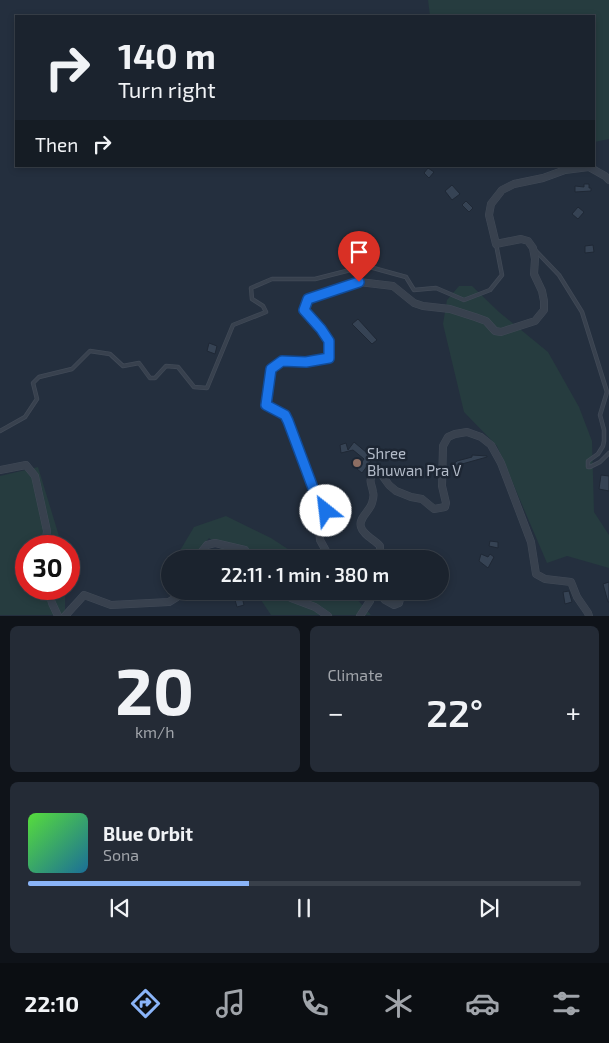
<!DOCTYPE html>
<meta charset="utf-8">
<style>
:root{--surface:#1b232e;--page:#242b36;--text:#f1f3f6;--muted:#a0a4aa;--line:#39404a;--accent:#8ab4f8}
body{margin:0;font-family:"Exo 2",sans-serif;background:var(--page);color:var(--text);height:100vh;display:flex;flex-direction:column;font-size:19px;white-space:nowrap}
*{box-sizing:border-box;margin:0}
p{font-size:16px;color:var(--muted)}
.icon{flex:none;width:28px;height:28px;fill:none;stroke:currentColor;stroke-width:2;stroke-linecap:round;stroke-linejoin:round}
.map{position:relative;height:616px;overflow:hidden}
.details{display:flex;flex-direction:column;gap:10px;padding:10px;background:#0f1319;flex:1}
.details>*{flex:none}
.hud{position:absolute;left:15px;top:15px;width:580px;height:152px;border-radius:0px;box-shadow:0 2px 8px #0003,0 0 0 1px var(--line);background:#1b232e;color:var(--text);overflow:hidden}
.speed{position:absolute;left:15px;top:535px;display:flex;gap:10px;font-size:25px;font-weight:700;text-align:center}
.speed>*{display:grid;place-content:center;width:65px;height:65px;border-radius:50%;background:var(--surface);box-shadow:0 2px 8px #0003,0 0 0 1px var(--line);line-height:1}
.speed .limit{border:8px solid #d22;background:#fff;color:#111}
.pin{position:absolute;display:grid;place-items:center;width:42px;height:42px;color:#fff;margin:-51px -21px;border-radius:50% 50% 50% 0;rotate:-45deg;box-shadow:0 0 5px #0007}
.pin .icon{rotate:45deg}
.me{position:absolute;width:55px;margin:-28px;rotate:331deg;stroke-linejoin:round;filter:drop-shadow(0 0 4px #0008)}
.turn{display:flex;align-items:center;gap:18px;height:105px;padding:0 20px;font-size:22px}
.turn .icon{width:65px;height:65px;stroke-width:2.5}
.turn b{display:block;font-size:35px;line-height:42px}
.then{display:flex;align-items:center;height:48px;padding:0 20px;background:#0003;gap:10px;font-size:19px}
.big{font-size:38px;font-weight:600;line-height:1.1}
.details .card{flex:1;display:flex;flex-direction:column;justify-content:center;gap:8px;min-width:0;padding:0 18px;border-radius:8px;background:var(--page)}
.details .dial{align-items:center;gap:0}
.dial b{font-size:65px;line-height:1}
.song{display:flex;align-items:center;gap:15px}
.cover{width:60px;height:60px;border-radius:8px;background:linear-gradient(135deg,hsl(110 70% 55%),hsl(200 70% 35%))}
.played{height:5px;border-radius:2px;background:linear-gradient(90deg,var(--accent) 40%,var(--line) 40%)}
.keys{display:flex;justify-content:space-around;direction:ltr}
.heat{display:flex;justify-content:space-between;align-items:center;font-size:28px;direction:ltr}
.details .tiles{flex:1;display:grid;gap:10px;grid-template-columns:1fr 1fr}
.card:last-child{grid-column:span 2}
.trip{position:absolute;left:161px;top:550px;width:288px;height:50px;border-radius:25px;background:var(--surface);box-shadow:0 2px 8px #0003,0 0 0 1px var(--line);font-weight:600;line-height:50px;text-align:center}
.dock{display:flex;height:80px;justify-content:space-around;align-items:center;background:#0b0e12;color:var(--muted)}
.dock .icon{width:35px;height:35px}
.dock .active{color:var(--accent)}
.dock b{font-size:22px;color:var(--text)}
.map>svg:first-child{display:block}
.green{fill:#263c3f}
.building{fill:#364354;stroke:#1f2835}
.lines{fill:none;stroke-linecap:round;stroke-linejoin:round}
.service-casing{stroke:#414a57;stroke-width:4.5}
.minor-casing{stroke:#414a57;stroke-width:8}
.service{stroke:#38414e;stroke-width:3}
.minor{stroke:#38414e;stroke-width:7}
.route-casing{stroke:#114b97;stroke-width:12}
.route{stroke:#1a73e8;stroke-width:9}
.education-dot{fill:#8d6e63;stroke:#1d2633;stroke-width:2}
.labels{text-anchor:middle;stroke-width:5;stroke-linejoin:round;paint-order:stroke}
.poi-label{font-size:15px;fill:#b4bcc9;stroke:#1d2633;text-anchor:start}
</style>
<div class="map">
<svg width="609" height="616" viewBox="0 0 609 616">
<rect width="100%" height="100%" fill="#242f3e"/>
<path class="green" d="M428,0H609V139L594,142V16H430Z
M459,286H472L499,312L548,352L579,407L592,441L594,512L609,535V568L567,556L547,563L497,446L464,412L443,324L447,300Z
M38,467L62,546H26V589H65V615H0V476Z
M226,516L271,538L303,559H232L209,538L192,559H175L194,527Z
M255,591H350L371,615H271Z"/>
<path class="building" d="M428,168L434,172L429,178L424,173Z
M584,184H589V188H591V191L575,192V186L584,187Z
M452,185L460,194L452,200L445,191Z
M466,201L473,208L469,212L462,205Z
M578,207L584,212L578,219L572,214Z
M593,245L594,252L585,253V246Z
M358,319L377,340L372,344L352,324Z
M209,343L217,346L215,354L207,351Z
M354,442L373,458L362,473L357,469L364,459L353,450L341,453L340,445L346,443L348,450Z
M472,455L487,456V457L462,464L456,470L452,465L457,461L472,457Z
M601,475L609,476V491L599,489Z
M490,541L498,542V548L489,546Z
M481,554L488,557L490,554L494,557L488,568L479,561Z
M609,582V602H608L603,584Z
M569,591L572,602L565,604L563,592Z
M242,597L244,605L237,607L235,600Z"/>
<g class="lines">
<defs>
<path id="service" d="M535,250L559,275L582,312L607,392L600,415L604,430V441L603,446L598,454L588,461V467H590L600,462L609,453
M0,431L25,417L37,399L33,383L39,377L72,369L90,351L110,354L123,366L139,363L150,378H155L166,366L178,367L194,387L207,388L233,325L266,312L263,306L252,299L251,288L272,279H315L366,266L406,277L414,290L436,288L464,300L490,290L502,275L496,244"/>
<path id="minor" d="M0,470L26,465L35,476L47,531L45,546
M199,559V555L207,545L215,543L245,550L251,559
M332,559L326,551L320,540L319,529L321,519L326,511L327,507L325,503L313,487L288,421L285,415L266,405L271,369L282,361L306,363L329,358V341L321,329L304,310L308,299L359,282L393,286L414,303L423,306L450,309L475,317L486,321L495,331L501,332L507,330L535,321L544,310V301L542,291L534,274L535,259L533,248L528,241L521,239L496,244L489,215L491,204L502,190L514,184L543,178L565,170L589,167L605,176L609,180
M380,559V546C375,540 363,535 361,527C358,518 370,511 372,503C373,500 374,495 373,492C372,484 368,482 373,473L377,472L381,474L389,485L396,491L411,497L422,499L434,509L445,507L446,503L442,486L443,446L448,437L455,434L467,432L481,437L491,445L501,463L531,542L536,574L545,579L571,582L577,597L588,613L589,616
M48,589L52,603L58,616
M281,591L291,598L315,607L328,616
M377,591L385,600L394,605L399,603L400,599L396,591
M65,616L84,595L111,605L169,602L177,597L178,591
M360,616L370,601L361,591"/>
</defs>
<use href="#service" class="service-casing"/>
<use href="#minor" class="minor-casing"/>
<use href="#service" class="service"/>
<use href="#minor" class="minor"/>
</g>
<g class="lines">
<defs>
<path id="route" d="M326,511L327,507L325,503L313,488L288,421L285,415L266,405L271,369L282,361L306,362L329,358V341L321,329L304,310L308,299L359,282"/>
</defs>
<use href="#route" class="route-casing"/>
<use href="#route" class="route"/>
</g>
<circle class="education-dot" cx="357" cy="463" r="5"/>
<g class="labels">
<g class="poi-label">
<text x="367" y="459">Shree<tspan x="367" dy="17">Bhuwan Pra V</tspan></text>
</g>
</g>
</svg>
<div class="speed"><div class="limit">30</div></div>
<div class="pin" style="left:359px;top:282px;background:#d93025"><svg class="icon" aria-label="arrive" viewBox="0 0 24 24"><path d="M6 21V4h12l-3 4 3 4H6"/></svg></div>
<svg class="me" style="left:326px;top:511px" viewBox="-20 -20 40 40"><circle r="19" fill="#fff"/><path d="M0-13L10 11 0 6-10 11z" fill="#1a73e8"/></svg>
<div class="trip">22:11 · 1 min · 380 m</div>
<div class="hud">
<div class="turn"><svg class="icon" aria-label="right" viewBox="0 0 24 24"><path d="M7 20v-9h11M14 6l5 5-5 5"/></svg><div><b>140 m</b>Turn right</div></div>
<div class="then">Then<svg class="icon" aria-label="right" viewBox="0 0 24 24"><path d="M7 20v-9h11M14 6l5 5-5 5"/></svg></div>
</div>
</div>
<section class="details">
<div class="tiles">
<div class="card dial"><b>20</b><p>km/h</p></div>
<div class="card"><p>Climate</p>
<div class="heat"><a>−</a><b class="big">22°</b><a>+</a></div>
</div>
<div class="card">
<div class="song"><i class="cover"></i><div><b>Blue Orbit</b><p>Sona</p></div></div>
<div class="played"></div>
<div class="keys"><svg class="icon" aria-label="previous" viewBox="0 0 24 24"><path d="M18 5L8 12l10 7zM5 5v14"/></svg><svg class="icon" aria-label="pause" viewBox="0 0 24 24"><path d="M8 5v14M16 5v14"/></svg><svg class="icon" aria-label="next" viewBox="0 0 24 24"><path d="M6 5l10 7-10 7zM19 5v14"/></svg></div>
</div>
</div>
</section>
<nav class="dock">
<b>22:10</b>
<svg class="icon active" aria-label="directions" viewBox="0 0 24 24"><path d="M12 3l9 9-9 9-9-9zM9 14v-3h6M13 9l2 2-2 2"/></svg>
<svg class="icon" aria-label="music" viewBox="0 0 24 24"><path d="M9 18V5l10-2v13"/><circle cx="6" cy="18" r="3"/><circle cx="16" cy="16" r="3"/></svg>
<svg class="icon" aria-label="phone" viewBox="0 0 24 24"><path d="M5 4h4l2 5-3 2q2 4 5 5l2-3 5 2v4C11 20 4 13 5 4z"/></svg>
<svg class="icon" aria-label="climate" viewBox="0 0 24 24"><path d="M12 3v18M4 7l16 10M4 17L20 7"/></svg>
<svg class="icon" aria-label="car" viewBox="0 0 24 24"><path d="M5 17H2v-5l4-1 3-4h7l3 4 3 1v5h-3M9 17h6M6 11h13"/><circle cx="7" cy="17" r="2"/><circle cx="17" cy="17" r="2"/></svg>
<svg class="icon" aria-label="filters" viewBox="0 0 24 24"><path d="M4 7h16M4 17h16"/><circle cx="9" cy="7" r="2"/><circle cx="15" cy="17" r="2"/></svg>
</nav>
